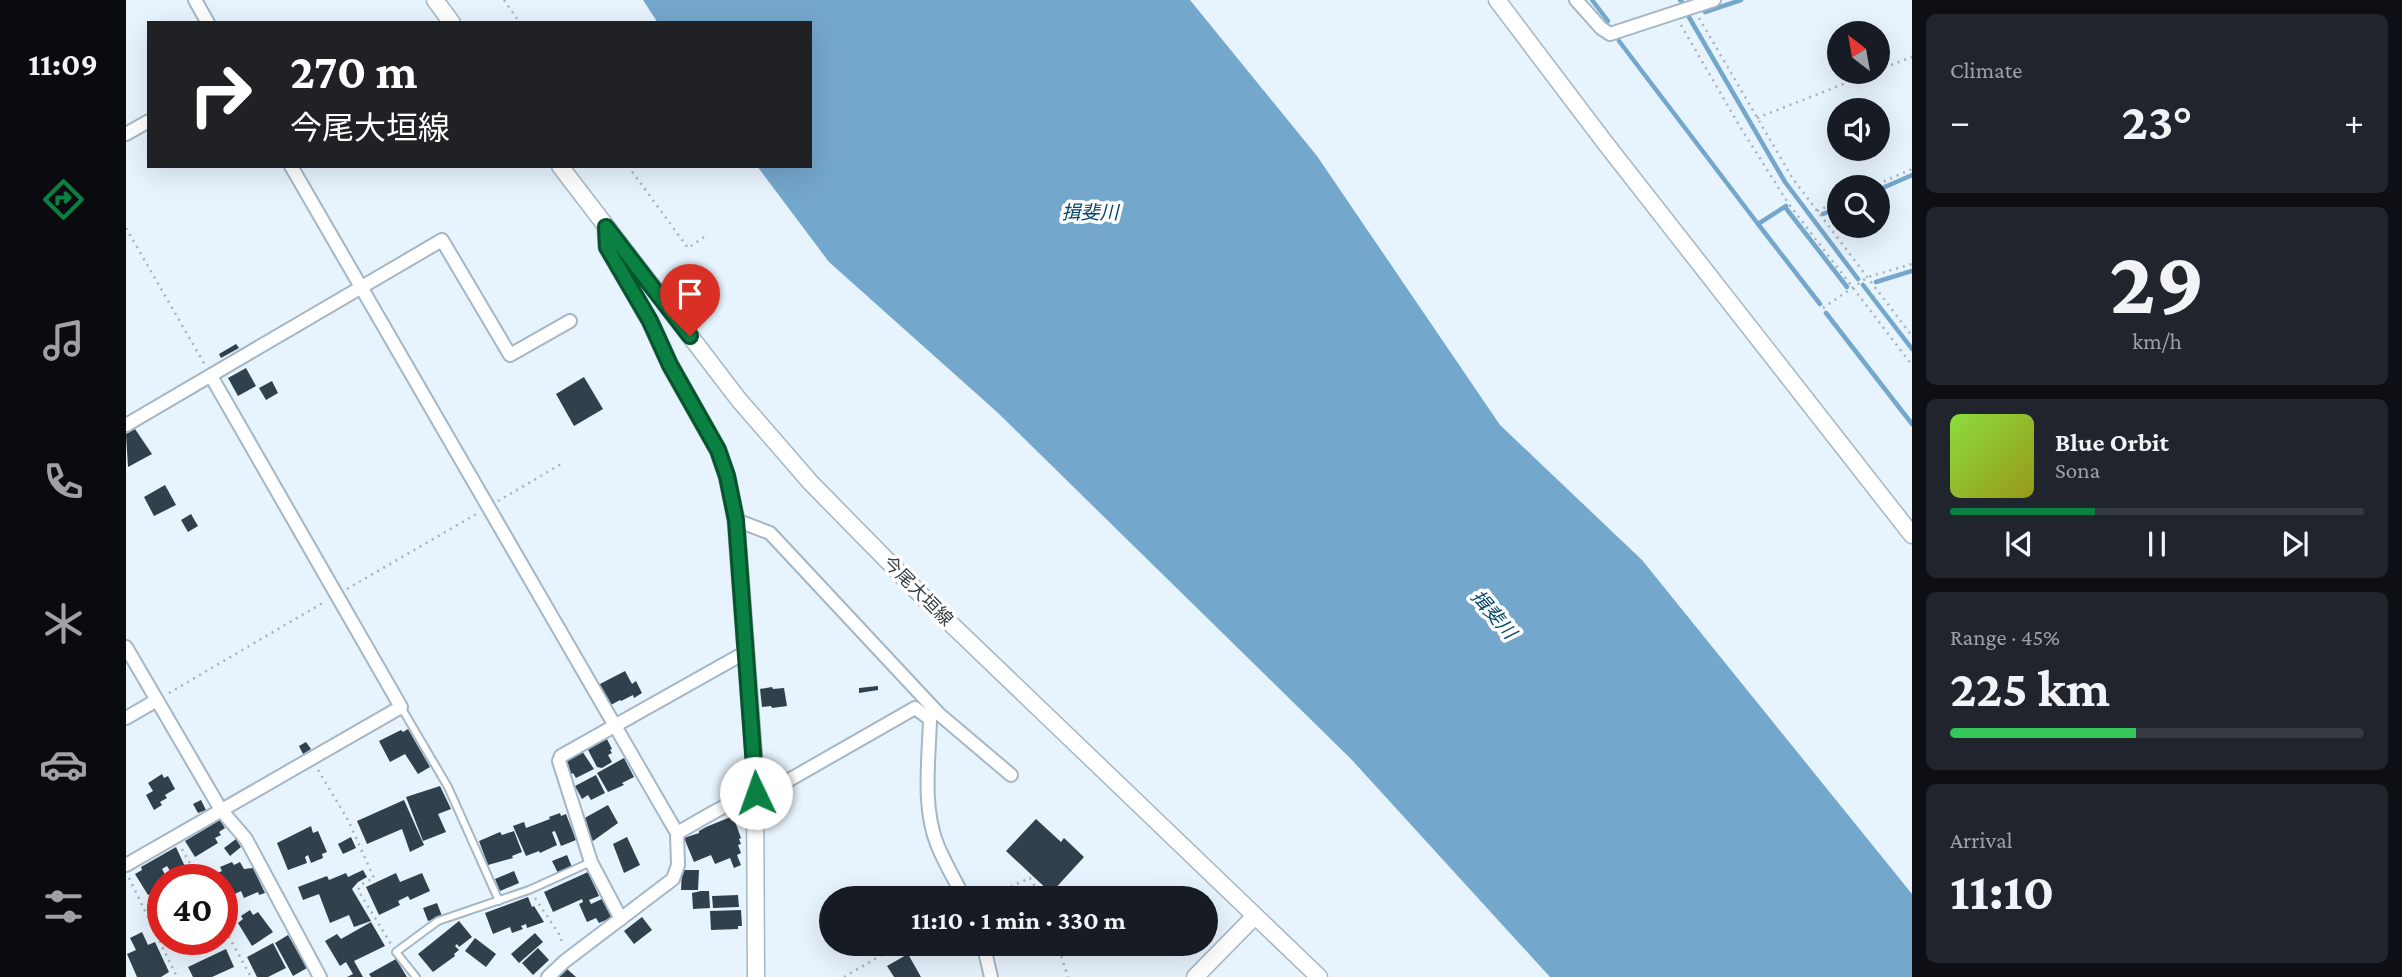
<!DOCTYPE html>
<meta charset="utf-8">
<style>
:root{--surface:#171b24;--page:#20242c;--text:#f1f3f6;--muted:#9ea1a6;--line:#363941;--accent:#0b8043}
body{margin:0;font-family:"Crimson Pro","Noto Sans JP",serif;background:var(--page);color:var(--text);height:100vh;display:flex;flex-direction:column;font-size:26px;white-space:nowrap}
*{box-sizing:border-box;margin:0}
p{font-size:23px;color:var(--muted)}
.icon{flex:none;width:38px;height:38px;fill:none;stroke:currentColor;stroke-width:2;stroke-linecap:round;stroke-linejoin:round}
.map{position:relative;flex:1;overflow:hidden}
.panel{display:flex;flex-direction:column;gap:14px;padding:14px;background:#0d0f14;width:490px}
.panel>*{flex:none}
.top-card{position:absolute;left:21px;top:21px;width:665px;height:147px;border-radius:0px;box-shadow:0 7px 28px #0002;background:#202124;color:#fff;overflow:hidden}
.needle{width:46px;rotate:329deg}
.tools{position:absolute;left:1701px;top:21px;display:grid;gap:14px}
.tools a{display:grid;place-items:center;width:63px;height:63px;border-radius:50%;background:var(--surface);box-shadow:0 7px 28px #0002;font-size:35px}
.speed{position:absolute;left:21px;top:864px;display:flex;gap:14px;font-size:35px;font-weight:700;text-align:center}
.speed>*{display:grid;place-content:center;width:91px;height:91px;border-radius:50%;background:var(--surface);box-shadow:0 7px 28px #0002;line-height:1}
.speed .limit{border:10px solid #d22;background:#fff;color:#111}
.pin{position:absolute;display:grid;place-items:center;width:60px;height:60px;color:#fff;margin:-72px -30px;border-radius:50% 50% 50% 0;rotate:-45deg;box-shadow:0 0 7px #0007}
.pin .icon{rotate:45deg}
.me{position:absolute;width:77px;margin:-38px;rotate:357deg;stroke-linejoin:round;filter:drop-shadow(0 0 5px #0008)}
.turn{display:flex;align-items:center;gap:24px;height:147px;padding:0 28px;font-size:32px}
.turn .icon{width:91px;height:91px;stroke-width:2.5}
.turn b{display:block;font-size:49px;line-height:60px}
.big{font-size:52px;font-weight:700;line-height:1.1}
.panel .tile{flex:1;display:flex;flex-direction:column;justify-content:center;gap:10px;min-width:0;padding:0 24px;border-radius:10px;background:var(--page)}
.panel .dial{align-items:center;gap:0}
.dial b{font-size:91px;line-height:1}
.song{display:flex;align-items:center;gap:21px}
.cover{width:84px;height:84px;border-radius:10px;background:linear-gradient(135deg,hsl(90 70% 55%),hsl(60 70% 35%))}
.played{height:7px;border-radius:4px;background:linear-gradient(90deg,var(--accent) 35%,var(--line) 35%)}
.keys{display:flex;justify-content:space-around;direction:ltr}
.heat{display:flex;justify-content:space-between;align-items:center;font-size:38px;direction:ltr}
.charge{height:10px;border-radius:5px;background:linear-gradient(90deg,#34c759 45%,var(--line) 0)}
.trip{position:absolute;left:693px;top:886px;width:399px;height:70px;border-radius:35px;background:var(--surface);box-shadow:0 7px 28px #0002;font-weight:700;line-height:70px;text-align:center}
main{display:flex;flex:1;min-height:0}
.tabs{display:flex;flex-direction:column;width:126px;justify-content:space-around;align-items:center;background:#090b0e;color:var(--muted)}
.tabs .icon{width:49px;height:49px}
.tabs .current{color:var(--accent)}
.tabs b{font-size:32px;color:var(--text)}
.map>svg:first-child{display:block}
.water{fill:#74a7cc}
.lines{fill:none;stroke-linecap:round;stroke-linejoin:round}
.stream{stroke:#74a7cc;stroke-width:4.5}
.building{fill:#30414d}
.lane-casing{stroke:#a4b7c6;stroke-width:10}
.street-casing{stroke:#a4b7c6;stroke-width:16}
.secondary-casing{stroke:#a4b7c6;stroke-width:19}
.path{stroke:#a7b2ba;stroke-width:2.5;stroke-dasharray:2 5;stroke-linecap:butt}
.lane{stroke:#fff;stroke-width:6}
.street{stroke:#fff;stroke-width:12}
.secondary{stroke:#fff;stroke-width:16}
.route-casing{stroke:#07532c;stroke-width:18}
.route{stroke:#0b8043;stroke-width:12}
.labels{text-anchor:middle;stroke-width:7;stroke-linejoin:round;paint-order:stroke}
.street-label{font-size:18px;fill:#353d43;stroke:#fff}
.water-label{font-size:19px;font-style:italic;fill:#05476b;stroke:#fff}
</style>
<main>
<nav class="tabs">
<b>11:09</b>
<svg class="icon current" aria-label="directions" viewBox="0 0 24 24"><path d="M12 3l9 9-9 9-9-9zM9 14v-3h6M13 9l2 2-2 2"/></svg>
<svg class="icon" aria-label="music" viewBox="0 0 24 24"><path d="M9 18V5l10-2v13"/><circle cx="6" cy="18" r="3"/><circle cx="16" cy="16" r="3"/></svg>
<svg class="icon" aria-label="phone" viewBox="0 0 24 24"><path d="M5 4h4l2 5-3 2q2 4 5 5l2-3 5 2v4C11 20 4 13 5 4z"/></svg>
<svg class="icon" aria-label="climate" viewBox="0 0 24 24"><path d="M12 3v18M4 7l16 10M4 17L20 7"/></svg>
<svg class="icon" aria-label="car" viewBox="0 0 24 24"><path d="M5 17H2v-5l4-1 3-4h7l3 4 3 1v5h-3M9 17h6M6 11h13"/><circle cx="7" cy="17" r="2"/><circle cx="17" cy="17" r="2"/></svg>
<svg class="icon" aria-label="filters" viewBox="0 0 24 24"><path d="M4 7h16M4 17h16"/><circle cx="9" cy="7" r="2"/><circle cx="15" cy="17" r="2"/></svg>
</nav>
<div class="map">
<svg width="1786" height="977" viewBox="0 0 1786 977">
<rect width="100%" height="100%" fill="#e7f3fd"/>
<path class="water" d="M517,0H1064L1191,156L1374,425L1516,560L1786,894V977H1424L1225,759L871,412L703,262L631,166H684V23H532Z"/>
<g class="lines">
<path class="stream" d="M1466,0L1482,21
M1554,0L1556,2
M1560,12L1659,182L1732,279
M1579,12L1615,0
M1493,41L1632,224L1660,206
M1752,190L1786,175
M1659,207L1721,287
M1697,214L1713,207
M1632,224L1694,304
M1750,282L1786,271
M1737,285L1786,349
M1700,313L1786,424"/>
</g>
<path class="building" d="M110,344L113,348L95,358L93,354Z
M120,368L130,386L112,396L102,378Z
M458,377L477,409L448,426L430,394Z
M146,381L152,393L140,400L133,388Z
M9,429L26,454L2,467L0,434Z
M39,485L50,505L28,516L18,497Z
M65,514L72,526L62,532L55,520Z
M499,671L506,684L510,681L516,693L508,698L507,695L495,701L494,700L483,706L472,685Z
M752,686V690L733,693V688Z
M646,687L647,689L658,688L661,706L646,708L645,706L636,707L634,689Z
M282,729L304,767L292,774L279,754L264,762L253,741L275,730L277,732Z
M475,738L477,741L481,739L486,749L484,750L486,753L482,755L486,762L476,768L471,767L460,746Z
M180,742L185,749L177,754L173,746Z
M454,748L468,769L450,778L447,773L443,775L438,766L442,764L438,757Z
M498,758L508,777L496,783L498,785L482,792L471,773Z
M36,774L38,778L42,776L49,789L39,795L41,798L34,802L36,805L28,810L20,795L27,791L22,783Z
M470,775L479,793L465,800L462,795L456,799L449,786Z
M314,786L325,809L312,814L320,832L297,841L280,797Z
M75,800L80,810L72,813L67,804Z
M278,800L298,845L284,852L276,829L241,844L231,821Z
M482,805L492,823L467,841L455,820Z
M434,813L435,816L440,814L450,840L435,846L429,831L426,832L431,845L414,853L413,851L400,856L387,826L398,822L400,828L424,819L423,817Z
M607,816L615,838L613,839L615,844L612,845L615,853L611,855L615,865L608,868L604,858L589,864L585,855L568,862L558,838L573,833V831L580,827Z
M910,819L935,842L938,838L958,857L925,893L880,851Z
M94,820L99,828L93,832L95,835L89,838L92,843L69,857L59,841Z
M185,826L187,833L192,831L201,852L196,854L197,858L185,863L182,855L179,857L181,863L162,870L151,843Z
M388,831L396,852L386,856L387,858L362,865L353,841L374,832L376,835Z
M225,837L230,848L217,854L212,844Z
M501,837L514,865L498,873L487,844Z
M110,839L115,847L104,856L98,848Z
M50,847L61,871L58,873L55,868L46,874L41,866L36,869L42,880H37V889L22,895L9,874L16,870L15,867Z
M441,855L446,867L432,873L426,861Z
M106,862L108,865L114,862L118,869L127,868L139,893L133,895L132,892L118,898L115,891L96,900V880H81L80,878L96,871L94,867Z
M237,870L241,877L232,882L226,889L245,921L228,927L223,915L204,923L193,894L177,900L172,887L201,876L203,880L220,873L222,877Z
M556,870H573L572,890H555Z
M63,871L68,880H54L52,877Z
M388,871L393,883L374,891L369,879Z
M462,872L473,896L463,900L465,904L478,898L487,917L473,923L470,918L461,922L453,904L457,902L456,899L427,912L418,892Z
M270,873L274,882L296,873L304,891L284,900L282,896L272,901L274,905L253,915L240,887Z
M575,891H583L584,908L567,909L566,893Z
M612,895L613,907L587,908L586,896Z
M402,897L406,907L408,906L418,922L401,928L400,924L395,926L397,929L386,933L384,927L367,934L359,913Z
M311,903L316,916L302,921L297,908Z
M124,910L127,915L132,912L147,932L126,946L112,923L117,919L115,916Z
M615,910L616,926H612V929L585,930L584,911Z
M516,917L526,930L508,944L498,931Z
M333,921L346,937L333,947L331,944L329,946L333,950L328,954L329,956L307,972L292,954Z
M245,922L259,946L228,961L237,977H221L227,974L220,962L214,966L199,941L211,934L215,939Z
M16,932L22,945L29,942L43,972L35,977H11L1,954L10,950L4,938Z
M409,933L417,942L393,963L385,954Z
M162,935L181,968L167,976L149,943Z
M349,938L370,954L360,967L339,951Z
M147,943L160,968L142,977H131L121,957Z
M412,948L423,960L407,975L396,963Z
M100,949L108,967L86,977H67L62,967Z
M782,954L795,977H768L761,966Z
M270,959L281,977H245L243,974Z
M440,968L450,977H432Z"/>
<g class="lines">
<defs>
<path id="lane" d="M275,707L322,787L373,901
M290,977L270,952L312,921L403,890L465,862"/>
<path id="street" d="M69,0L82,23
M1450,0L1475,28L1484,34L1588,0
M0,134L23,121
M165,166L551,833L552,865L547,879L439,961L422,977
M0,425L316,240L384,355L444,321
M610,520L644,533L813,714L885,775
M0,647L95,810L120,839L194,977
M0,718L31,700
M551,833C579,818 609,796 642,792L789,708L804,719C803,759 796,806 811,844C818,862 829,880 838,898
M0,865L275,707L85,376
M495,919L465,862L433,761L435,756L620,652
M857,943L865,977"/>
<path id="secondary" d="M309,0L326,23
M1371,0L1480,144L1786,535
M434,166L613,400L685,483L800,600L1193,977
M480,227L481,247L524,321L544,365L592,450L601,476L610,520L629,774L630,977
M1069,977L1129,916"/>
</defs>
<use href="#lane" class="lane-casing"/>
<use href="#street" class="street-casing"/>
<use href="#secondary" class="secondary-casing"/>
<path class="path" d="M378,0L394,23
M1573,18L1667,179L1786,336
M1555,25L1613,125L1662,203L1786,365
M1752,70L1786,57
M1631,118L1748,72
M502,166L562,248L581,235
M1745,187L1786,169
M1691,211L1713,201
M0,228L79,365
M1697,308L1742,277L1786,264
M372,501L437,463
M221,589L352,513
M43,693L200,601
M192,770L222,820L248,878L236,884L232,890L265,944
M56,849L73,880
M3,878L51,977
M409,898L435,937L436,946
M859,898L904,878L916,898
M96,924L125,977
M931,943L942,977
M718,977L776,943"/>
<use href="#lane" class="lane"/>
<use href="#street" class="street"/>
<use href="#secondary" class="secondary"/>
</g>
<g class="lines">
<defs>
<path id="route" d="M564,336L480,227L481,247L524,321L544,365L592,450L601,476L610,520L630,793"/>
</defs>
<use href="#route" class="route-casing"/>
<use href="#route" class="route"/>
</g>
<g class="labels">
<g class="street-label">
<text transform="translate(792 591) rotate(45)" y="6">今尾大垣線</text>
</g>
<g class="water-label">
<text x="964" y="219">揖斐川</text>
<text transform="translate(1368 614) rotate(49)" y="7">揖斐川</text>
</g>
</g>
</svg>
<div class="tools">
<a><svg class="needle" viewBox="-14 -14 28 28"><path d="M0-13l5 13h-10z" fill="#e53935"/><path d="M0 13l5-13h-10z" fill="#9ea1a6"/></svg></a>
<a><svg class="icon" aria-label="sound" viewBox="0 0 24 24"><path d="M4 9h4l5-4v14l-5-4H4zM17 9q2 3 0 6"/></svg></a>
<a><svg class="icon" aria-label="search" viewBox="0 0 24 24"><circle cx="10" cy="10" r="6"/><path d="M15 15l6 6"/></svg></a>
</div>
<div class="speed"><div class="limit">40</div></div>
<div class="pin" style="left:564px;top:336px;background:#d93025"><svg class="icon" aria-label="arrive" viewBox="0 0 24 24"><path d="M6 21V4h12l-3 4 3 4H6"/></svg></div>
<svg class="me" style="left:630px;top:793px" viewBox="-20 -20 40 40"><circle r="19" fill="#fff"/><path d="M0-13L10 11 0 6-10 11z" fill="#0b8043"/></svg>
<div class="trip">11:10 · 1 min · 330 m</div>
<div class="top-card">
<div class="turn"><svg class="icon" aria-label="right" viewBox="0 0 24 24"><path d="M7 20v-9h11M14 6l5 5-5 5"/></svg><div><b>270 m</b>今尾大垣線</div></div>
</div>
</div>
<section class="panel">
<div class="tile"><p>Climate</p>
<div class="heat"><a>−</a><b class="big">23°</b><a>+</a></div>
</div>
<div class="tile dial"><b>29</b><p>km/h</p></div>
<div class="tile">
<div class="song"><i class="cover"></i><div><b>Blue Orbit</b><p>Sona</p></div></div>
<div class="played"></div>
<div class="keys"><svg class="icon" aria-label="previous" viewBox="0 0 24 24"><path d="M18 5L8 12l10 7zM5 5v14"/></svg><svg class="icon" aria-label="pause" viewBox="0 0 24 24"><path d="M8 5v14M16 5v14"/></svg><svg class="icon" aria-label="next" viewBox="0 0 24 24"><path d="M6 5l10 7-10 7zM19 5v14"/></svg></div>
</div>
<div class="tile"><p>Range · 45%</p><b class="big">225 km</b><div class="charge"></div></div>
<div class="tile"><p>Arrival</p><b class="big">11:10</b></div>
</section>
</main>
